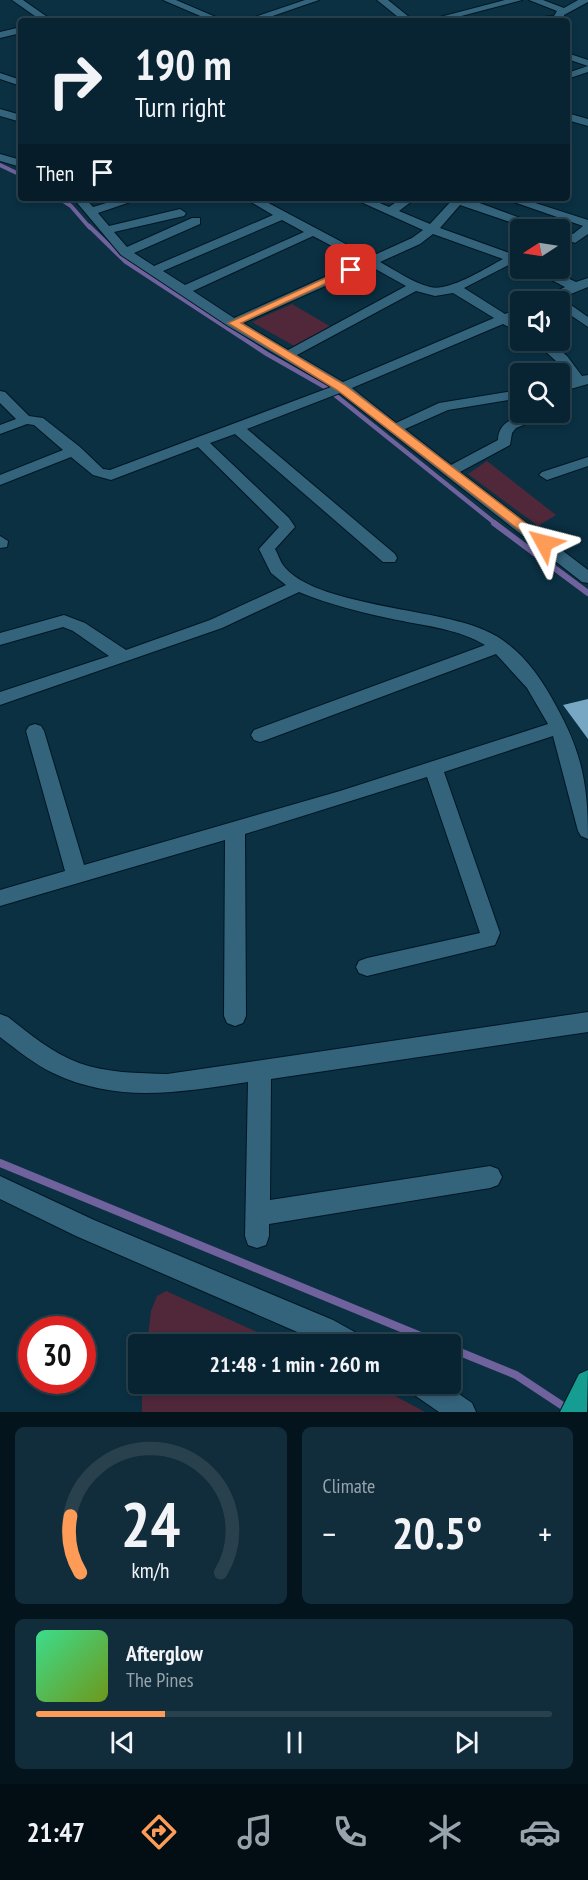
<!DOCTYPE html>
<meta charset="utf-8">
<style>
:root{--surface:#082432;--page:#112c3a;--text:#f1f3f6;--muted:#98a4ac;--line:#29414d;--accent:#fe9c57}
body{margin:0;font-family:"PT Sans Narrow",sans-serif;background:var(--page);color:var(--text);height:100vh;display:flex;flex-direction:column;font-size:22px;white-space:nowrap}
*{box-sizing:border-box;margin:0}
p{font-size:20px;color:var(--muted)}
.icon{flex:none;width:33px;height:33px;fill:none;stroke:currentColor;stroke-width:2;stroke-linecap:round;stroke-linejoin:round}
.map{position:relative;height:1412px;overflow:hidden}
.details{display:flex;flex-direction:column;gap:15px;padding:15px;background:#04141c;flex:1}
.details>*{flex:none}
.top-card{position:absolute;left:18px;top:18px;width:552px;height:183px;border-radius:6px;box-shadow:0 3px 9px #0003,0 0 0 2px var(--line);background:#082432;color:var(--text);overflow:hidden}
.needle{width:39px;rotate:258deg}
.fabs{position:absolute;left:510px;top:219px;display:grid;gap:12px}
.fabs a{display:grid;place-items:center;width:60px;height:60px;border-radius:6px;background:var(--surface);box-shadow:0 3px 9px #0003,0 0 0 2px var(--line);font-size:30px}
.speed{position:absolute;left:18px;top:1316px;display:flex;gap:12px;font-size:30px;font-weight:700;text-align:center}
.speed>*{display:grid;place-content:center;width:78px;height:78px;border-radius:50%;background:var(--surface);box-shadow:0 3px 9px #0003,0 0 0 2px var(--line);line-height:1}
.speed .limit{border:9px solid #d22;background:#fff;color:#111}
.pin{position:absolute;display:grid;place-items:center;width:51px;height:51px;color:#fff;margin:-26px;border-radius:12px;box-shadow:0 3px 9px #0006}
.me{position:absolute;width:66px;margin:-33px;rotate:308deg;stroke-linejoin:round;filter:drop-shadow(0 0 4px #0008)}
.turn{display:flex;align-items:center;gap:21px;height:126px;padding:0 18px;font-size:27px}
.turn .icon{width:78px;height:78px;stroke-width:2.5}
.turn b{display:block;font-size:42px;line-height:51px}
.then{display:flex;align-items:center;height:57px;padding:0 18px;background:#0003;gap:12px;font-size:22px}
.big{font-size:45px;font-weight:700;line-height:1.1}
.details .card{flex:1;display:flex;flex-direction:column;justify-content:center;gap:9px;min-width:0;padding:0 21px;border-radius:9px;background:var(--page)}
.details .dial{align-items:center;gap:0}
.dial svg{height:156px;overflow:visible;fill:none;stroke:var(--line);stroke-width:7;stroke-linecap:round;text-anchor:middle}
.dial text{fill:var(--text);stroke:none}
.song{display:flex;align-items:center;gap:18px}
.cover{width:72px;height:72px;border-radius:9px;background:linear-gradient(135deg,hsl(150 70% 55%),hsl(80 70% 35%))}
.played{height:6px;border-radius:3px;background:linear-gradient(90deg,var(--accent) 25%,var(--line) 25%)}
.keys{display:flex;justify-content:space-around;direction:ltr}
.heat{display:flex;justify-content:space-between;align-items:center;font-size:33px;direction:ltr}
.details .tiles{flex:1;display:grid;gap:15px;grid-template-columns:1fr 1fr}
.card:last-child{grid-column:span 2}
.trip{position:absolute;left:128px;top:1334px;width:333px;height:60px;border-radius:6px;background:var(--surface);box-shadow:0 3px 9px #0003,0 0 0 2px var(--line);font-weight:700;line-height:60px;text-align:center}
.menu{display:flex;height:96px;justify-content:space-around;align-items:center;background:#030e14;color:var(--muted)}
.menu .icon{width:42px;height:42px}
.menu .current{color:var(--accent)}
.menu b{font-size:27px;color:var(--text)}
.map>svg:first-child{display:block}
.green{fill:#51283a}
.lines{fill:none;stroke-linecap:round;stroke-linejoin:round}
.stream-far3{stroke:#70629d;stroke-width:4}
.stream-far2{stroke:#70629d;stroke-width:4.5}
.stream-far1{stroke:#70629d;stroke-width:6}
.stream{stroke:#70629d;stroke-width:8}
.building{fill:#77a7c3}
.minor-casing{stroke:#001723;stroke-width:2}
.major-casing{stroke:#001723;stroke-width:2}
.minor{fill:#34637c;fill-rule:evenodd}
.major{fill:#159d92;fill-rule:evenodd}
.route{fill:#fe9c57;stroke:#a56539;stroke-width:1.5}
</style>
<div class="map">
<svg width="588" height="1412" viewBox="0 0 588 1412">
<rect width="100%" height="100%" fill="#0a3042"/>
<path class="green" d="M292,304L333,328L296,347L252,322Z
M487,461L556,515L538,526L468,474Z
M166,1291L284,1344H147L151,1311L157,1296Z
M142,1383H371L425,1412H142Z"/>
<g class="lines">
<path class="stream-far3" d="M0,165L21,175
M59,198L71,206L90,228"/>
<path class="stream-far2" d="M89,226L125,261L267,354L325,387L496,524"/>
<path class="stream-far1" d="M494,523L588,593"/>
<path class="stream" d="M0,1163L440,1344
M450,1348L516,1375L569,1410"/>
</g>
<path class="building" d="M588,699V739L563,705Z"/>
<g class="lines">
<defs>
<path id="minor" d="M12,0H23L53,21H42Z
M163,0H176L225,21H212Z
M305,0H319L258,21H243Z
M377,0H388L414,21H403Z
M505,0H522L442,21H425Z
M529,0H543L564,8L578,0H588V2L564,15V21H526L531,18L554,16L557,11Z
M79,18H93L98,21H74Z
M21,27V33L0,38V32Z
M567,53L588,60V72L567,79V73L588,66L567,59Z
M0,73L21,80V86L0,79Z
M0,109L21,115V122L0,116Z
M567,113L588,119V126L567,120Z
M0,154L21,160V167L0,161Z
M73,198H85L93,207L123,198H142L98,213L109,226L180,209L186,213L184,216L114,232L127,247L192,218H200V224L134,253L154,266L273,215L244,198H259L370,257L412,238L423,230L352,198H368L389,207L402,198H416L399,211L430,224L454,198H466L553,230H533L460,205L440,228L518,256L520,259L464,288L505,314L520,308V317L514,319L520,324V333L503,324L352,388L396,423L439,403L520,390V398L448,410L405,429L451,465L498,440C498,414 536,412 556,412L516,428L512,433L510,445L460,472L588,570V583L582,582L340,393L247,429L395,554L397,558L395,562H383L235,434L210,443L289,518L295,527L275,549C278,554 280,561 283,565C313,606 436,608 484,630C516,643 539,674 555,704C582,752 588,784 588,839L581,836L578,831L553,736L444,772L500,933L495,945L367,976L359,973L356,967L359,961L367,958L480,933L427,777L245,834L246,1016L243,1023L235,1026L227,1023L224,1016L225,840L0,906V890L65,871L26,731L29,726L35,724L41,726L44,731L84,865L340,791L548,724L527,688L496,654L266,740L260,742L254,740L251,735L254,730L485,645C458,629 427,626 397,620C363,613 331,605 299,592L222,628L0,705V692L109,656L73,631L63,627L0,645V633L64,615L85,623L126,650L210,620L286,585L271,573L259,549L279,527L198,447L111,480L93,475L71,457L0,485V475L63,450L34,425L27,424L0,434V425L16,419L0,403V391L5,392L29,416L43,418L80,447L103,469L110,470L331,387L228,326L121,255ZM282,220L304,232L185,285L163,271ZM433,234L503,259C486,268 449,292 430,287C413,283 395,270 380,262L420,244ZM313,236L360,261L234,318L193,291ZM370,266L406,286L288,350L243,323ZM416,291L435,296L453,293L494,318L343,382L297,355Z
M502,198H520L588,220V234L575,243L560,237L559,230L573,234L583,226Z
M529,268H546L576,282L588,278V287L561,298L588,317V327L560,308V302H535L565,287Z
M533,340H548L567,356L582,376L588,375V384L560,392V384L570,380L557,362Z
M588,457V466L547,480L539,475L542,472Z
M0,536L8,541L7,547L0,548Z
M588,1012V1032L271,1079L270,1200L490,1166L498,1169L502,1177L498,1185L490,1188L269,1224V1236L266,1245L257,1248L248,1245L245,1236L248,1082C181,1092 118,1104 53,1073C34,1064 17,1050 0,1037V1014L8,1017C30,1034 52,1053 79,1063C106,1073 138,1073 167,1074Z
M0,1176L94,1220L333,1320L360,1335L364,1344H325L76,1236L0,1199Z
M406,1383H443L472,1403L476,1412H439L410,1392Z"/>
<path id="major" d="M588,1370L587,1412H560L579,1374Z"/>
</defs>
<use href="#minor" class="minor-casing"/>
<use href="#major" class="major-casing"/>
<use href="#minor" class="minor"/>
<use href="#major" class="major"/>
</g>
<path class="route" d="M347,268L355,270L241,323L345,385L548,540V546H540L337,390L228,323Z"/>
</svg>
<div class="fabs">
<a><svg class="needle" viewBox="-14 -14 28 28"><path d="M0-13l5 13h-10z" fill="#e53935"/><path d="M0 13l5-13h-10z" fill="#98a4ac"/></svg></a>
<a><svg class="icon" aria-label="sound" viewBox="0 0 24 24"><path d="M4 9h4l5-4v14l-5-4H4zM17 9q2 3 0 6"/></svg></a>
<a><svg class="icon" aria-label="search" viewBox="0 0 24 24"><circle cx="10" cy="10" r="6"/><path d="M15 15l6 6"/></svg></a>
</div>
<div class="speed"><div class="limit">30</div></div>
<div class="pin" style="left:351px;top:270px;background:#d93025"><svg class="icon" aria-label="arrive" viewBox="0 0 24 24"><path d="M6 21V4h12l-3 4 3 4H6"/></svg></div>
<svg class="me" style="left:544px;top:543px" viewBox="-20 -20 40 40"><path d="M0-17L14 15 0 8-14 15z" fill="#fe9c57" stroke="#fff" stroke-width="4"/></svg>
<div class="trip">21:48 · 1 min · 260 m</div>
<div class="top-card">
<div class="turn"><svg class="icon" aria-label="right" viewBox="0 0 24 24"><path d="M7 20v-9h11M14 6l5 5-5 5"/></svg><div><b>190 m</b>Turn right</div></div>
<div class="then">Then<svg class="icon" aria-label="arrive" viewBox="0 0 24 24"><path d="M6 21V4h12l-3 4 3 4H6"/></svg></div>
</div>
</div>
<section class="details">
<div class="tiles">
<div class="card dial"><svg viewBox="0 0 100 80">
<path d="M14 69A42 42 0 1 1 86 69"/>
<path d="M14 69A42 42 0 0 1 9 40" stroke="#fe9c57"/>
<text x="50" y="56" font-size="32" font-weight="700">24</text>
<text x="50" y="72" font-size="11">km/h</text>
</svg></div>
<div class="card"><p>Climate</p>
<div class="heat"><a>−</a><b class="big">20.5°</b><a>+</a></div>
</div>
<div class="card">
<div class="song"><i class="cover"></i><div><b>Afterglow</b><p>The Pines</p></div></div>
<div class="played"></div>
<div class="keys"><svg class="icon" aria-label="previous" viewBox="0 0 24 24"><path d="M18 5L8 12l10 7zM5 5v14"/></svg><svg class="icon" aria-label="pause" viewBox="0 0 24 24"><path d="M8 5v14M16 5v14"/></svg><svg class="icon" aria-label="next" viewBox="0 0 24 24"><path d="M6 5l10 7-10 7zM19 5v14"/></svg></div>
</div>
</div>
</section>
<nav class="menu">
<b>21:47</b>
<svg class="icon current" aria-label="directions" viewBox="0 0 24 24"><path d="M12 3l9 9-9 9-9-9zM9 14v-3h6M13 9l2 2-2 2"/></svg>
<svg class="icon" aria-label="music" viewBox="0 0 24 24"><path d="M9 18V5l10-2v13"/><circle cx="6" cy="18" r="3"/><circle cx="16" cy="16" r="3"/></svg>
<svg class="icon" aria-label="phone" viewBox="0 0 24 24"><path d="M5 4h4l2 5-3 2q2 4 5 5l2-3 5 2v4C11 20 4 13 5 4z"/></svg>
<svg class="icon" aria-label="climate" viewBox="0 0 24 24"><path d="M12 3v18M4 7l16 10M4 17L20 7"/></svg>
<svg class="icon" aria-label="car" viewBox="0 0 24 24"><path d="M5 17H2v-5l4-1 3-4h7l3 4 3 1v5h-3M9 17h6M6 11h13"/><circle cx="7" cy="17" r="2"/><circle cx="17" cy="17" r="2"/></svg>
</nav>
